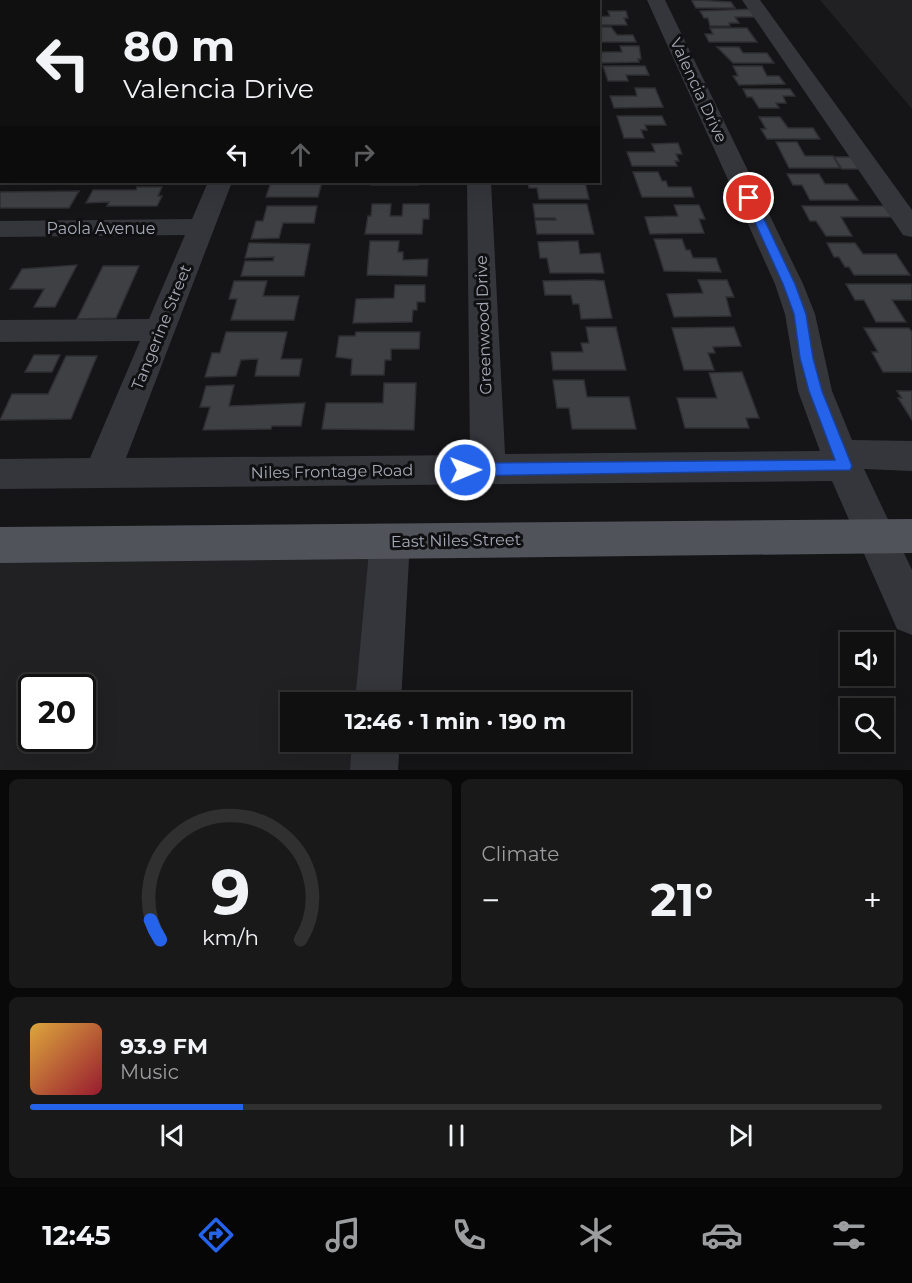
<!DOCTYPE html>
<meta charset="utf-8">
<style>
:root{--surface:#101011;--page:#19191a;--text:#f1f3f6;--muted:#9c9d9f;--line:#303031;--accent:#2563eb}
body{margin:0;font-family:Montserrat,sans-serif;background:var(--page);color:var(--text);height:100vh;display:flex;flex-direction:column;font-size:22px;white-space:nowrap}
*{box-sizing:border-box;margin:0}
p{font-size:20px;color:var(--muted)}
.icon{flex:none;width:33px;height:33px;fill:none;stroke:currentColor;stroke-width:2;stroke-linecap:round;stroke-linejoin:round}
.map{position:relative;height:770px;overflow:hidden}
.details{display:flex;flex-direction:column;gap:9px;padding:9px;background:#090909;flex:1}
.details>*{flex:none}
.banner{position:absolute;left:0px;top:0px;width:600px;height:183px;box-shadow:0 6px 24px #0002,0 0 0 2px var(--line);background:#101011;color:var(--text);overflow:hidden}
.tools{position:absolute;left:840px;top:632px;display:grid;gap:12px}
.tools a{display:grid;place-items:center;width:54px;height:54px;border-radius:0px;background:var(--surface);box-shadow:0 6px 24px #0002,0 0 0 2px var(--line);font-size:30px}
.speed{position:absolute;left:18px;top:674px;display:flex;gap:12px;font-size:30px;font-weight:700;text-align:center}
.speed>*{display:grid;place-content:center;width:78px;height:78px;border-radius:50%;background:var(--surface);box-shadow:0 6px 24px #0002,0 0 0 2px var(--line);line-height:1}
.speed .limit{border:3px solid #111;border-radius:9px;background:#fff;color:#111}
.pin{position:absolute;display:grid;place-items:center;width:51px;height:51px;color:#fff;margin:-26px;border:3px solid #fff;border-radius:50%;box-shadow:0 2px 6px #0007}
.me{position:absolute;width:66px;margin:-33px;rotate:89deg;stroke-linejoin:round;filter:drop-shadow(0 0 4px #0008)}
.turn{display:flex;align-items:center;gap:21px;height:126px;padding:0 24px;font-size:27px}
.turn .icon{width:78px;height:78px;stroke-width:2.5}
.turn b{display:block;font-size:42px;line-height:51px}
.lanes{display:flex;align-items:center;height:57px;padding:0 24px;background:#0003;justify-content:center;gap:30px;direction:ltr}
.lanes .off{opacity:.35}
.big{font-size:45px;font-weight:700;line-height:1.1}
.details .widget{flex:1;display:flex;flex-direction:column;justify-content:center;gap:9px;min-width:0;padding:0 21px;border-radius:9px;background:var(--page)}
.details .dial{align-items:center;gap:0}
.dial svg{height:156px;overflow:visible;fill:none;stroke:var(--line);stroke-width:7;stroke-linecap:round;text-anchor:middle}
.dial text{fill:var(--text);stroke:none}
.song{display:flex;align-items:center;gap:18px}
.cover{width:72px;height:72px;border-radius:9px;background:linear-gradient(135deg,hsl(40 70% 55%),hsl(350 70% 35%))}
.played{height:6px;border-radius:3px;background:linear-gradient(90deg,var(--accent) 25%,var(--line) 25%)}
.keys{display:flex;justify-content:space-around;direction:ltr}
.heat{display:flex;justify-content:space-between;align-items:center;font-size:33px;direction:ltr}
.details .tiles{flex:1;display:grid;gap:9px;grid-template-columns:1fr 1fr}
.widget:last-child{grid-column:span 2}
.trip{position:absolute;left:280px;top:692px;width:351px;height:60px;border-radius:0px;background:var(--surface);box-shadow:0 6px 24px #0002,0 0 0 2px var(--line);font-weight:700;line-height:60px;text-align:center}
.tabs{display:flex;height:96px;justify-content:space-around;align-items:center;background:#060607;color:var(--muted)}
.tabs .icon{width:42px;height:42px}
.tabs .current{color:var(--accent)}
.tabs b{font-size:27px;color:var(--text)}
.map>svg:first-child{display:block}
.built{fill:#212124;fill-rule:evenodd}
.building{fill:#3f4044;stroke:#2f2f33;stroke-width:1.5}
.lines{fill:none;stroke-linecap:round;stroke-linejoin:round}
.minor{fill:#35363c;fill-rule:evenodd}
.major{fill:#51535b;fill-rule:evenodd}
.route{fill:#2563eb;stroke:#184099;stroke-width:1.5}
.labels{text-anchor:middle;stroke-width:6;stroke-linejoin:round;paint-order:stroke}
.street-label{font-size:16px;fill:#a6abb7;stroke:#101012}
</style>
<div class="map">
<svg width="912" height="770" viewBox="0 0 912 770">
<rect width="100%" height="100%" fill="#151517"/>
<path class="built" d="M820,0H912V109Z
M374,552L362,702H291V741H359L357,770H0V556ZM32,687H82V738H32Z"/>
<path class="building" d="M695,0L731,2L735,8H696L692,1Z
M756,9L761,17H735L739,23H729L730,26H710L708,18H704L700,11Z
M608,11H626L628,18H624L627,25H598V17L610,16Z
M598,27H611L617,35H633L636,42H598Z
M710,28H747L757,42H709L705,34H713Z
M620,46H639L641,59H638L639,62L600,63L598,52H622Z
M717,47H739L743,53H767L774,63H733Z
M603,66H645L649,75H626L628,81H608Z
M733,66H762L767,76H779L785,84L739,85L733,76H738Z
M635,88H655L663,107L614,108L610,96H637Z
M743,89H790L795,96H783L786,103H776L779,108H759L752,97H747Z
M617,116H662L666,125H645L647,130H641L644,138H624Z
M759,117H780L788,128H813L820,139H767L761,129H766Z
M776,142H797L805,156H833L840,168H789Z
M678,143L682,154H676L679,161H675L677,166H632L627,152H655L652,144Z
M834,157H852L861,169H842Z
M633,172H658L662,181H666L668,187H691L694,197H642Z
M787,174H819L825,184H847L858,200H810L802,185H793Z
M271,182H322L318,197H266Z
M372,182H418V185H371Z
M528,182H585L589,199H539L537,188H529Z
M137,187H162L158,196H162L157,206H107L109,202L86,203L93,190H136Z
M79,191L69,208H0V192Z
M372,204H391L390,216H402L403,204H429V219H423L422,234H365L368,216H371Z
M533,204H587L594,234H537L535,220H556L555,218H535Z
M674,205H699L705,219H699L704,233L650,234L645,217L678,216Z
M267,206H317L314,223H283L279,238L251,239L256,221H263Z
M802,206H884L892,217H841L852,236H826L816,221H810Z
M654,239H682L686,250H690L693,258H716L721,272L664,271Z
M370,241H399L398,252H403V260L428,259L427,276L367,275Z
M578,241L580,254L600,253L604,273H550L547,258H540L538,242Z
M249,243L310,244L304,276H241L245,261H273L274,257L245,258Z
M827,243H855L863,254H896L910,275H854L849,267H845L839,257H834Z
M77,265L55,307H34L44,289H10L22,269Z
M103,266H139L116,318L77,319Z
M592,280L604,281L612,318L581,319L579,304H573L571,295H545L543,281Z
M698,280H727L734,297H726L731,316L674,317L667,294L703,293Z
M234,281H267L263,296H299L294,320H231L237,299H229Z
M846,284H912V300H892L906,322H876L864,300H855Z
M395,285H425V302H417V310H413L412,322L353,323L356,299L394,298Z
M586,327H616L626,370H553L551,352H583L581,343H589Z
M734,327L741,346L713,347L715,353H708L714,370H684L672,328Z
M864,328H909L912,332V372H883L872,352H878Z
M226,332H287L281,359H302L299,376H255L258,359L241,360L236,376L205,377L212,353H220Z
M356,332H420L419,349H391V360H385L384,375H351L352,359L336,357L339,336H355Z
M34,355H60L52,372H25Z
M66,356H97L71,419L0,420L12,394H48Z
M742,372L759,418H746L749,428H685L677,398H717L709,373Z
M553,380H584L587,397H629L636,429H572L569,408H557Z
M384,383H416L414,430L322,429L326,403H383Z
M234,385L229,406L305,403L301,426H272L271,429L203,430L210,407H200L206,386Z
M897,391H912V420L898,398H902Z"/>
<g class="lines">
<path class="minor" d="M100,0H118L100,2Z
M282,0H300V2H282Z
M465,0H483V2H465Z
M647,0H665L803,284L815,314L832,391L852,440L912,441V471L864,469L912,570V635L897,629L832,481L0,489V459L90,458L140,341L0,342V320L149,319L185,235L0,237V221L192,219L208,182H232L126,458L470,455L467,182H491L505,454L820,451L798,391L785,314L775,284Z
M742,0H760L912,210V237L903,235Z
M2,123V138L0,139V124Z
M390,524L404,529L410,541L401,702H355L370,541L376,529Z
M352,741H400L398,770H350Z"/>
<path class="major" d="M912,519V553L0,563V527Z"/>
</g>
<path class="route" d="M749,195L754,198L795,284L806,314L813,358L822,391L852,466L850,470L465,476L460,474L457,470L460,465L465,463L835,460L809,391L800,358L794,314L783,284L744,198Z"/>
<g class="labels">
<g class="street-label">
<text transform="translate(699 90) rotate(65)" y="6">Valencia Drive</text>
<text x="101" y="234">Paola Avenue</text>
<text transform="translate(483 325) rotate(-92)" y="6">Greenwood Drive</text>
<text transform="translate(161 327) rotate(-68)" y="6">Tangerine Street</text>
<text transform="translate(332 471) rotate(-1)" y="6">Niles Frontage Road</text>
<text transform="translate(456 540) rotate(-1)" y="6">East Niles Street</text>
</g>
</g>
</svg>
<div class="tools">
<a><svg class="icon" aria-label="sound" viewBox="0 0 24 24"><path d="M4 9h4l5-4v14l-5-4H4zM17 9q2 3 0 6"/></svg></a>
<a><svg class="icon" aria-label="search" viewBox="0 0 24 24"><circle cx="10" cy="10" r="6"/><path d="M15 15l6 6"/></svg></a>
</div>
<div class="speed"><div class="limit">20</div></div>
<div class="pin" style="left:749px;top:198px;background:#d93025"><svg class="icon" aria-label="arrive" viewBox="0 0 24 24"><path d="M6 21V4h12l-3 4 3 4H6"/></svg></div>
<svg class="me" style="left:465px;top:470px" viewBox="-20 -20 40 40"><circle r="17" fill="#2563eb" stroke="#fff" stroke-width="3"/><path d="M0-11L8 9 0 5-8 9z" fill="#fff"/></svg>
<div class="trip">12:46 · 1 min · 190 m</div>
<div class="banner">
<div class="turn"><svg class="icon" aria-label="left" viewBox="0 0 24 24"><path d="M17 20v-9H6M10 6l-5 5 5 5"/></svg><div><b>80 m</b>Valencia Drive</div></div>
<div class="lanes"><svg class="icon" aria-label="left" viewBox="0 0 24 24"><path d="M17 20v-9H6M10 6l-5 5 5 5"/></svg><svg class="icon off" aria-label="ahead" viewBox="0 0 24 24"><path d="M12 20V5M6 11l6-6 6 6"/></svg><svg class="icon off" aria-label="right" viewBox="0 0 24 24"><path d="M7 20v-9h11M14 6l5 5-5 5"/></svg></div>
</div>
</div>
<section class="details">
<div class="tiles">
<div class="widget dial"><svg viewBox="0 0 100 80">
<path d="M14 69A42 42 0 1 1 86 69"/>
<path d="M14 69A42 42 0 0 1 9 59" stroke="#2563eb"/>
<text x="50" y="56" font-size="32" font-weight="700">9</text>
<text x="50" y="72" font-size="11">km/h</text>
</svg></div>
<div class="widget"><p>Climate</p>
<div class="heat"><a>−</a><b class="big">21°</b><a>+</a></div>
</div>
<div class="widget">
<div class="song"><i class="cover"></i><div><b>93.9 FM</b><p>Music</p></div></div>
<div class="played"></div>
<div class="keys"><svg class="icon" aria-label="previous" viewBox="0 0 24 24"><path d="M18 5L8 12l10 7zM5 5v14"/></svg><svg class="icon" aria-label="pause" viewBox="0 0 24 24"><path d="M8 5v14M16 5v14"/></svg><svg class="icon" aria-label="next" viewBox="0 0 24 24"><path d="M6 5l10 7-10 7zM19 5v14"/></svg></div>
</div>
</div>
</section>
<nav class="tabs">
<b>12:45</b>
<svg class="icon current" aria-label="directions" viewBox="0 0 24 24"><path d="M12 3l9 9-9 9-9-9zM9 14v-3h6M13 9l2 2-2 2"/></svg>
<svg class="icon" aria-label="music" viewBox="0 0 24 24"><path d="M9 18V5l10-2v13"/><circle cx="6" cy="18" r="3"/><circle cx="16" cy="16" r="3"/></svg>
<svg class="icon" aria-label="phone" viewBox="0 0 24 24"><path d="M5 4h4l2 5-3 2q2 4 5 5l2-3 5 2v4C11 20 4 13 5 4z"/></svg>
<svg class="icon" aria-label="climate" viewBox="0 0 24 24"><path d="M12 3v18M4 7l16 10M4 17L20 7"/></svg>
<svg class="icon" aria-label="car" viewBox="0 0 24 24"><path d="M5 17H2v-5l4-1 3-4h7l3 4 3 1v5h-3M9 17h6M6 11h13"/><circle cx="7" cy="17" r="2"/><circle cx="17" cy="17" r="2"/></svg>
<svg class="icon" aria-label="filters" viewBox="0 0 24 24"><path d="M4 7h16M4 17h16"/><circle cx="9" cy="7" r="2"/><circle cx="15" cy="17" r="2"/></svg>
</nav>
